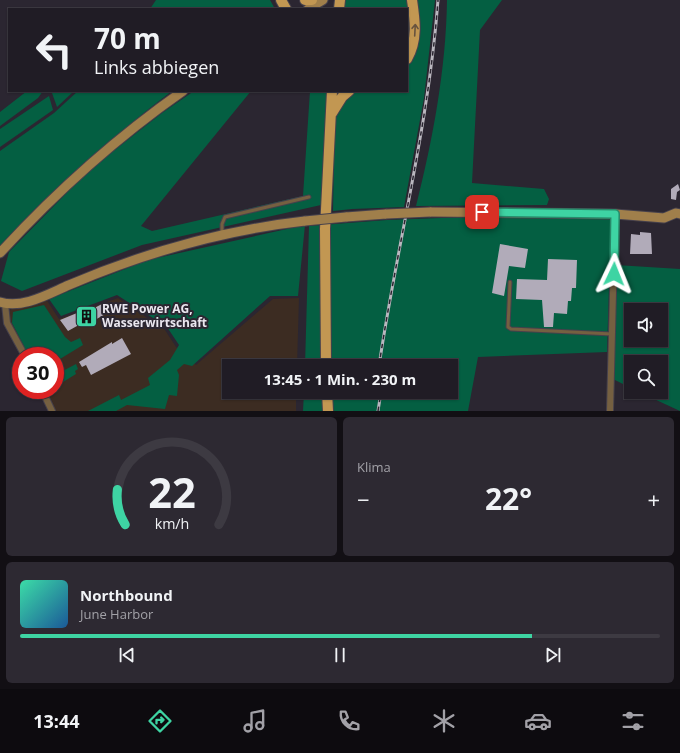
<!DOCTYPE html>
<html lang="de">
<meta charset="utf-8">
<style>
:root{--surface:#201c25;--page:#2d2932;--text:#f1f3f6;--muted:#a2a1a7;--line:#3d3a42;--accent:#3ed4a3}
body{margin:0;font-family:"Open Sans",sans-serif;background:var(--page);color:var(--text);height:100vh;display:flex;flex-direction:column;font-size:15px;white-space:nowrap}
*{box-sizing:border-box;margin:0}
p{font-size:13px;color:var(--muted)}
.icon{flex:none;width:22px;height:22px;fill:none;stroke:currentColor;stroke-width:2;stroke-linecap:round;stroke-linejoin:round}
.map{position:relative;height:411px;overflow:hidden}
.drawer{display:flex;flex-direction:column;gap:6px;padding:6px;background:#120f14;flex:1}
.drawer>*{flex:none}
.hud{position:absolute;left:8px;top:8px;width:400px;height:84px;border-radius:0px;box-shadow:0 1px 3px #0004,0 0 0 1px var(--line);background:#201c25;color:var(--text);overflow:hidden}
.buttons{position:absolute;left:624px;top:303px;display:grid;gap:8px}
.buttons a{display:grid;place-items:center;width:44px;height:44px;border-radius:0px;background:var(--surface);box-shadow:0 1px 3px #0004,0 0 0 1px var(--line);font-size:20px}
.speed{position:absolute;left:12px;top:347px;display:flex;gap:8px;font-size:20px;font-weight:700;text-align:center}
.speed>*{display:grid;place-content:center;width:52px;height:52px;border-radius:50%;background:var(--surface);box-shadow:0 1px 3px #0004,0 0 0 1px var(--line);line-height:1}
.speed .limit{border:6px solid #d22;background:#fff;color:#111}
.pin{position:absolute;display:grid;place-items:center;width:34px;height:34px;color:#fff;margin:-17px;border-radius:8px;box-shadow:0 2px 6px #0006}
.me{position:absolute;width:44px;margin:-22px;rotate:2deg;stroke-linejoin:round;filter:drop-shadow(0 0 3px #0008)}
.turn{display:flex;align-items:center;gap:14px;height:84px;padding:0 20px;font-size:18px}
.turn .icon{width:52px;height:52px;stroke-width:2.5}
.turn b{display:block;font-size:28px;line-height:34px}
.big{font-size:30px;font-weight:700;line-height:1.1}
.drawer .card{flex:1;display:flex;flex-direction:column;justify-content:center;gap:6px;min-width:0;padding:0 14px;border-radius:6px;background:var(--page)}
.drawer .dial{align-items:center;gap:0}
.dial svg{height:104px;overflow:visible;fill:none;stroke:var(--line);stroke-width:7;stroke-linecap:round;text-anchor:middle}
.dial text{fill:var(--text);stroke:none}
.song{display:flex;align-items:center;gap:12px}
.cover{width:48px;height:48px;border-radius:6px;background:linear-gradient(135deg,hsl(160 70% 55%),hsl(210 70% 35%))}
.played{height:4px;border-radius:2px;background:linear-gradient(90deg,var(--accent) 80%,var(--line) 80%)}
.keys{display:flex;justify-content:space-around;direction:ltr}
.heat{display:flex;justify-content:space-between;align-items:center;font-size:22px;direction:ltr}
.drawer .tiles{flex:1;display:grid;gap:6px;grid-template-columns:1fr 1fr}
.card:last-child{grid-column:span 2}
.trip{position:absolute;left:222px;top:359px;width:236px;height:40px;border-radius:0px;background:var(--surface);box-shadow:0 1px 3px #0004,0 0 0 1px var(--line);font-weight:700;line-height:40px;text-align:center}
.menu{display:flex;height:64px;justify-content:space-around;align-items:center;background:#0d0b0f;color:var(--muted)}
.menu .icon{width:28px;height:28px}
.menu .selected{color:var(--accent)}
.menu b{font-size:18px;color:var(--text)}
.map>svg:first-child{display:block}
.industrial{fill:#3c2c22}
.green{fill:#045f42;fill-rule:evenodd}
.building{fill:#b1abb9}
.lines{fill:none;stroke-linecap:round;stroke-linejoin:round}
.lane-casing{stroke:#46414c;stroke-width:5}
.street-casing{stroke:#46414c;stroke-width:8}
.secondary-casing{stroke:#46414c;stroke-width:11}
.primary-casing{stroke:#46414c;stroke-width:12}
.lane{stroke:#756041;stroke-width:3}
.street{stroke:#756041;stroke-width:6}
.secondary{stroke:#a07f4b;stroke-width:9}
.primary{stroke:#c29752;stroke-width:10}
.rail-casing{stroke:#bab7bf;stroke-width:3}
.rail{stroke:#2b2631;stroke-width:1.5;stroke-dasharray:4.5;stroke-linecap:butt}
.secondary-bridge-casing{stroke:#46414c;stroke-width:11;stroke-linecap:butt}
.secondary-bridge{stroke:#a07f4b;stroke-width:9}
.oneway{stroke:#67533e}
.route-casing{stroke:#288a6a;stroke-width:10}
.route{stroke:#3ed4a3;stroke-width:7}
.labels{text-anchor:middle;stroke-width:4;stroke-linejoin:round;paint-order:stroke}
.poi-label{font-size:12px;font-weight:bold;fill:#eae7ef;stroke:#2b2631;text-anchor:start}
</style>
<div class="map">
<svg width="680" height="411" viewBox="0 0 680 411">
<rect width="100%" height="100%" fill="#2b2631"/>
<path class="industrial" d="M118,298L165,330L176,347L196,365L273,299L299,298L297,366H229V392H296V411H54L44,390H55V356H26L8,323L9,312L12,308L25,307L46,299L59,319Z"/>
<path class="green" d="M156,0H270L275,9H150Z
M343,0H435L424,98L404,207L352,209L333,211L335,91H407V9H342Z
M447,0H502L480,30L472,183L544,189L549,199L547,205L416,206C433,139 446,69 447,0Z
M27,91H43L38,98L0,126V112Z
M55,91H74L57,107L52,93Z
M78,91H172C109,138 55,192 0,247V151L54,113Z
M194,91H251L141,226L152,231L303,196L310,91H327L321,205L142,245L22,291L1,281L9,252L89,170L162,113Z
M49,96L53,110L0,147V129Z
M494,216L609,218L611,222L607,352L478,357L468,411H303L304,392H451V366H305L309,226L387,220Z
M305,225L298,296H270L192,366L184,364L177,370L179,375L177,396L169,395L165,409L127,405L116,411H88L119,395L121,400L150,385L148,378L170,360L179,345L167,327L117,295L61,316L49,299L148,260Z
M616,265L680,269V411L639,392H661V362H631V388L613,379ZM631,310H661V340H631Z
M44,305L65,337L71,342L80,338L83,345L55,362V356H29L12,323L13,312Z
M76,364L78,369L75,371L76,374L55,387V375Z"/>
<path class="building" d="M678,184L680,190L677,192L676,200L671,199V189Z
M640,232L651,233L652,254H630L631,234L640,235Z
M500,244L528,249L525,268L509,266L504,296L492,293Z
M548,259L577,260L576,288H572L571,301H568L567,314L554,313L553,327H544L542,300L516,299L517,279L547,280Z
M102,304L107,313L88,324L86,321L68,331L60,320L77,313L81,312L83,314Z
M122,338L131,354L91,375L86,365L82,367L79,362L112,342V344Z"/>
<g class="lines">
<defs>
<path id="lane" d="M222,234V224L225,217L309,197
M510,282L508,327L511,329L612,334"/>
<path id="street" d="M5,304L7,323L25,356
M42,390L52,411
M610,411L615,214"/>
<path id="secondary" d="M308,9L323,0
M430,212L615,214L664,218L676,213L680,214
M346,217L386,214
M0,253C55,193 116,138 183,91
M0,302C23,309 48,294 69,285C144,253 224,230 305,221"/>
<path id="primary" d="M281,0L286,9
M305,0H312
M339,9L340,0
M407,59C418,40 415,20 412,0
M332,113L342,97L349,91
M326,366L325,229L332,91
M327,392L328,411"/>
</defs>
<use href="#lane" class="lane-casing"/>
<use href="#street" class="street-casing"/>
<use href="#secondary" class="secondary-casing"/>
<use href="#primary" class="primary-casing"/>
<use href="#lane" class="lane"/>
<use href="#street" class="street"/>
<use href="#secondary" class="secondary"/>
<use href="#primary" class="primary"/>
<defs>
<path id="rail" d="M379,366C397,244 429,124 438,0
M378,411L381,392"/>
</defs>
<use href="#rail" class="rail-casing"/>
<use href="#rail" class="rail"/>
<defs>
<path id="secondary-bridge" d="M386,214L430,212
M305,221L346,217"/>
</defs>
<use href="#secondary-bridge" class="secondary-bridge-casing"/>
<use href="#secondary-bridge" class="secondary-bridge"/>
</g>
<defs><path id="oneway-shaft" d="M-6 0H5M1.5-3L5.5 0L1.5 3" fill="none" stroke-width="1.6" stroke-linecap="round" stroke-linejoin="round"/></defs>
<use class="oneway" href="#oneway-shaft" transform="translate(415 30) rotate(-87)"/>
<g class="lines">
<defs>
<path id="route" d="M482,212L615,214L614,274"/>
</defs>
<use href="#route" class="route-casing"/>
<use href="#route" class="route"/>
</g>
<defs>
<symbol id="building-square" viewBox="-11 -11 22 22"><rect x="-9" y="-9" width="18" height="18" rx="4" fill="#3ed4a3" stroke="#2b2631"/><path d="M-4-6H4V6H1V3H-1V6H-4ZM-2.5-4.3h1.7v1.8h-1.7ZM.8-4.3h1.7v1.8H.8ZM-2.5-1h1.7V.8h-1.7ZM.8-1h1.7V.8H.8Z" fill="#111"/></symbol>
</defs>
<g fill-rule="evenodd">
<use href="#building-square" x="74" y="304" width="25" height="25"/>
</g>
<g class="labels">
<g class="poi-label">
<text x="102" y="313">RWE Power AG,<tspan x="102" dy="14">Wasserwirtschaft</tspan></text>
</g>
</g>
</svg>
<div class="buttons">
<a><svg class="icon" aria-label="sound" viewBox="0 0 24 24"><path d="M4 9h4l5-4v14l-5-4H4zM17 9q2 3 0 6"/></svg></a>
<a><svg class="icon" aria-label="search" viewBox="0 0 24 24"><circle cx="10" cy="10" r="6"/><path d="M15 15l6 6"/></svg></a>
</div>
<div class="speed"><div class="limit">30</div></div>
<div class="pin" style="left:482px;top:212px;background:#d93025"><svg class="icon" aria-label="arrive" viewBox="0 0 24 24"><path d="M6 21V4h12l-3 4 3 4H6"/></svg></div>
<svg class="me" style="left:614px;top:274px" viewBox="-20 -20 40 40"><path d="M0-17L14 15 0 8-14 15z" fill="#3ed4a3" stroke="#fff" stroke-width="4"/></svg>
<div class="trip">13:45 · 1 Min. · 230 m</div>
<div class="hud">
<div class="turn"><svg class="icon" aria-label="left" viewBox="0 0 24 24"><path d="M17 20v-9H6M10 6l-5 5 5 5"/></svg><div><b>70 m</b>Links abbiegen</div></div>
</div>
</div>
<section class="drawer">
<div class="tiles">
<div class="card dial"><svg viewBox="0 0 100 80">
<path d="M14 69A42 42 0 1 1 86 69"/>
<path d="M14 69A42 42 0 0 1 8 42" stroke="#3ed4a3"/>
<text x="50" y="56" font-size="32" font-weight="700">22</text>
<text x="50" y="72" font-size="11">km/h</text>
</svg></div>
<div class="card"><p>Klima</p>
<div class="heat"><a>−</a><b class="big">22°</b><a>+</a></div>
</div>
<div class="card">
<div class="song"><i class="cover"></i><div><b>Northbound</b><p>June Harbor</p></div></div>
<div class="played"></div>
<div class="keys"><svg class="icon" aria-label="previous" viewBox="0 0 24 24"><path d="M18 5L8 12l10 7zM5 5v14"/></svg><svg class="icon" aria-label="pause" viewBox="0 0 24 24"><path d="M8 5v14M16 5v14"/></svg><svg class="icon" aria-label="next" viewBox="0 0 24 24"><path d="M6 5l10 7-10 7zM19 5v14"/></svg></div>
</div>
</div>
</section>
<nav class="menu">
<b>13:44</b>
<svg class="icon selected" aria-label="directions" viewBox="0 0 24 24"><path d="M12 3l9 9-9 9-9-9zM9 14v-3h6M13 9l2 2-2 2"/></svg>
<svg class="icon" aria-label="music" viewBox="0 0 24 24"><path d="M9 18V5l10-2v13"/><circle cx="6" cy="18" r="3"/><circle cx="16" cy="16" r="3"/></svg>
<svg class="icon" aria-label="phone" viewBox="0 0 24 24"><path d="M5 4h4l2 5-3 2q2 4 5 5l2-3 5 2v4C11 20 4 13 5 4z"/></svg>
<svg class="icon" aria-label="climate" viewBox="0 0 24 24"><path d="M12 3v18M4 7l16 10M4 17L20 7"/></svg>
<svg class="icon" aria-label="car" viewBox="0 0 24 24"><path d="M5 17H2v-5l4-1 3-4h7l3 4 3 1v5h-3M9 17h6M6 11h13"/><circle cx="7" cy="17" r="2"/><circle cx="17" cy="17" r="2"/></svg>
<svg class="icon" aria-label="filters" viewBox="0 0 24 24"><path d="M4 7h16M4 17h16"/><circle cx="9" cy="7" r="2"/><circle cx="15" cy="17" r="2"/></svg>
</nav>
